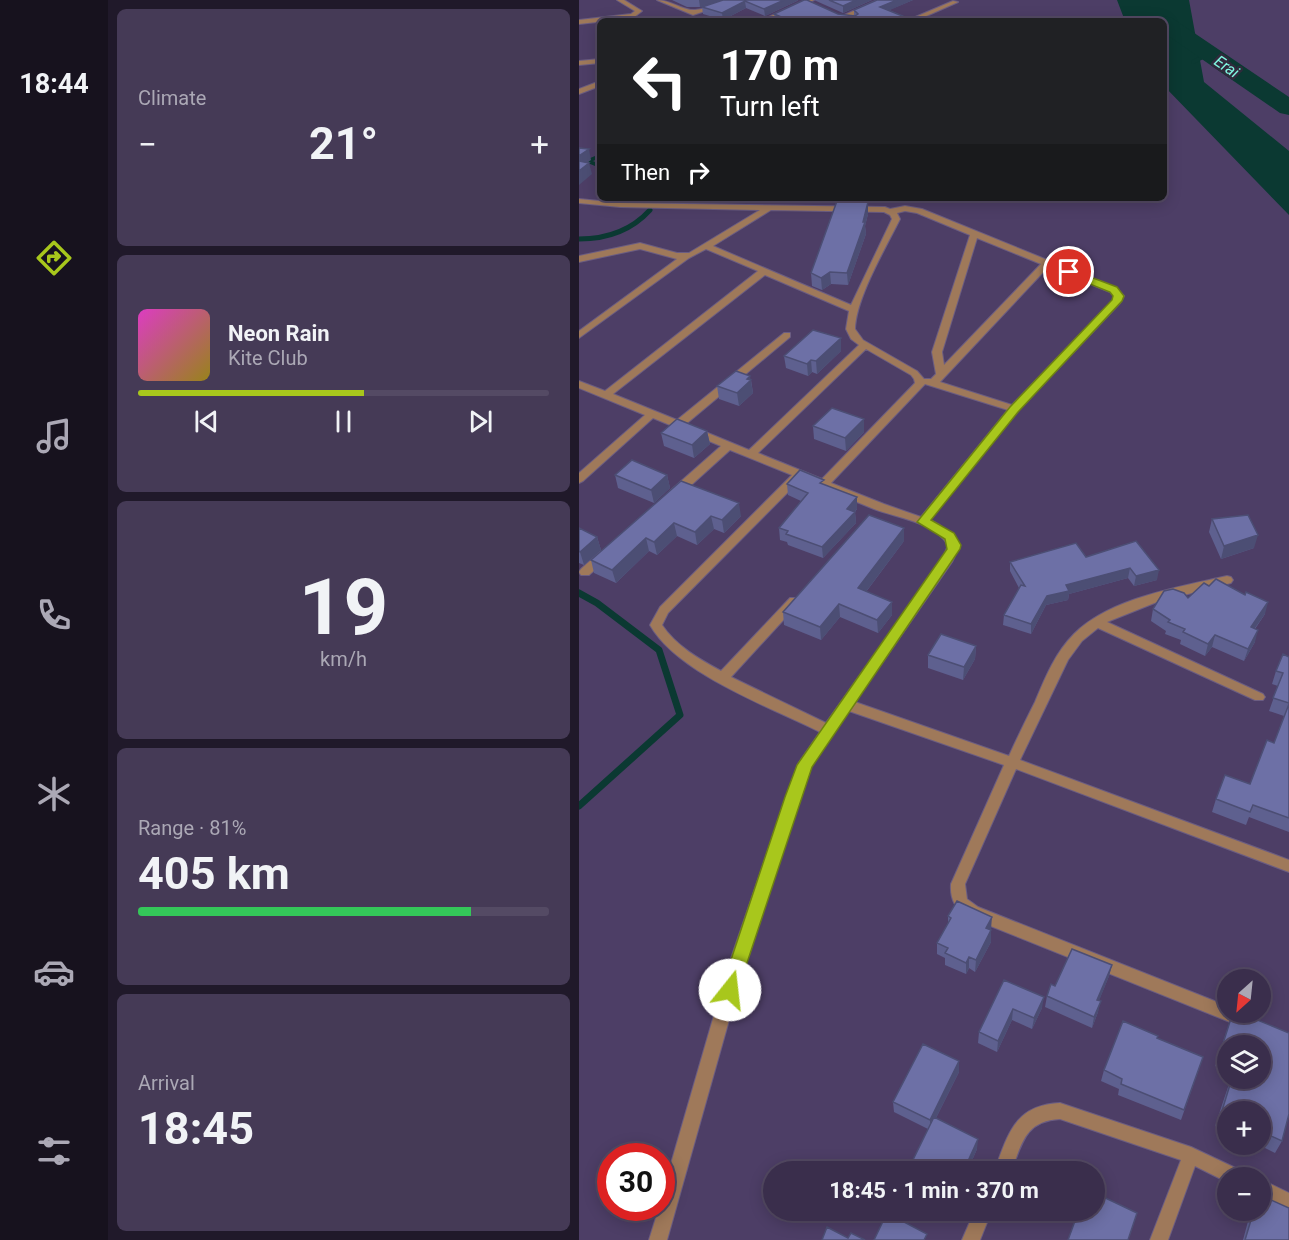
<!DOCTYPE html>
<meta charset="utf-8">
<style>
:root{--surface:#3a2e4c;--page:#453a56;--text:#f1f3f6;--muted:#aba8b5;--line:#544a64;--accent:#a8c71c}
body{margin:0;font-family:Roboto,sans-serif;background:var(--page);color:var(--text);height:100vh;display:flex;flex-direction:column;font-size:22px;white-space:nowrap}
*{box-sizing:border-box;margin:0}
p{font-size:20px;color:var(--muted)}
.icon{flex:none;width:33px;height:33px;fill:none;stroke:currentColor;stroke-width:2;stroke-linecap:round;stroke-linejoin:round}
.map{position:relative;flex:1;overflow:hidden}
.panel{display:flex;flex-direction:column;gap:9px;padding:9px;background:#20192a;width:471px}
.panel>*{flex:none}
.top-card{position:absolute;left:18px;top:18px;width:570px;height:183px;border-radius:9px;box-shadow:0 3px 15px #0003,0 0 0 2px var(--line);background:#202124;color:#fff;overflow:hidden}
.needle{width:39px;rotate:207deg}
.controls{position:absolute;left:638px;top:969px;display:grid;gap:12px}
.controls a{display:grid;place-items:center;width:54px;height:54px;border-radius:50%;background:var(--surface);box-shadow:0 3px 15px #0003,0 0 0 2px var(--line);font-size:30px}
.speed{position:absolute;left:18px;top:1143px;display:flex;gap:12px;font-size:30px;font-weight:700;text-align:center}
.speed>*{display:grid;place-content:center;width:78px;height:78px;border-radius:50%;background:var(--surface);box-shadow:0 3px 15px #0003,0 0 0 2px var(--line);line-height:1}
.speed .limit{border:9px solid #d22;background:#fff;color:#111}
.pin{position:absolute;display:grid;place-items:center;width:51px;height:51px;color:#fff;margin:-26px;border:3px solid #fff;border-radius:50%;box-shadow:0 2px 6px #0007}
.me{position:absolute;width:66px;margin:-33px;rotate:16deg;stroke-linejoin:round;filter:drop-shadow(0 0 4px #0008)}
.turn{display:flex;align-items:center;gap:21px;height:126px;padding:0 24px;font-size:27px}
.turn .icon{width:78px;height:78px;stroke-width:2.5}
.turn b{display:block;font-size:42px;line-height:51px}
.then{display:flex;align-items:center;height:57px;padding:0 24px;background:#0003;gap:12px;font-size:22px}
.big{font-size:45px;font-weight:700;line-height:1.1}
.panel .card{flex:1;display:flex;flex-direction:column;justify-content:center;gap:9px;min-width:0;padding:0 21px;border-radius:9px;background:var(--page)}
.panel .dial{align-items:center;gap:0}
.dial b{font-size:78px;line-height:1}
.song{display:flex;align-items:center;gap:18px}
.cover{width:72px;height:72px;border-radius:9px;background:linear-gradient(135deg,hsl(310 70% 55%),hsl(50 70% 35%))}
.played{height:6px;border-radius:3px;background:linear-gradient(90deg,var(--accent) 55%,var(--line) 55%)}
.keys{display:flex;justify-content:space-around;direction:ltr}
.heat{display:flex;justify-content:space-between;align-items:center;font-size:33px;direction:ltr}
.charge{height:9px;border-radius:4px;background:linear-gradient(90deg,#34c759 81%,var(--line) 0)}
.trip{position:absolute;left:184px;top:1161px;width:342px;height:60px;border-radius:30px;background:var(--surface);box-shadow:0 3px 15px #0003,0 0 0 2px var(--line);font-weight:700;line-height:60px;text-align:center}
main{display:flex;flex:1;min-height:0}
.tab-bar{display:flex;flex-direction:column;width:108px;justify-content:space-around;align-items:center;background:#17121e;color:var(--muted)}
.tab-bar .icon{width:42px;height:42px}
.tab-bar .current{color:var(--accent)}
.tab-bar b{font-size:27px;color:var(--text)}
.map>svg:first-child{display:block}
.water{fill:#0b3932}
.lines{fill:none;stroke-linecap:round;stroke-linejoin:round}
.stream-far2{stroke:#0b3932;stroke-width:4}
.stream-far1{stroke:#0b3932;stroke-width:5}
.stream{stroke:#0b3932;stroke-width:7}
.river{fill:#0b3932;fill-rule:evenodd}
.service-casing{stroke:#6b5d82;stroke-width:2}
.minor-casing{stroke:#6b5d82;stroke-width:2}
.service{fill:#9f795a;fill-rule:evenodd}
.minor{fill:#9f795a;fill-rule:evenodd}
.wall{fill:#5e608f}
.shaded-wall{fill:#4c4e74}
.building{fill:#6d70a6;stroke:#4c4e74;stroke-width:1.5}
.route{fill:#a8c71c;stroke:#6d8112;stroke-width:1.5}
.labels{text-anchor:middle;stroke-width:5;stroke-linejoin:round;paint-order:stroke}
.far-water-label{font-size:16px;font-style:italic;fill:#80f8e2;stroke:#302a3c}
</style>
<main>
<nav class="tab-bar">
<b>18:44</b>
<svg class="icon current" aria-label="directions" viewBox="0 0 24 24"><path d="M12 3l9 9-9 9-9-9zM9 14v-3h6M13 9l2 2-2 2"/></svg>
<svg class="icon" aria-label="music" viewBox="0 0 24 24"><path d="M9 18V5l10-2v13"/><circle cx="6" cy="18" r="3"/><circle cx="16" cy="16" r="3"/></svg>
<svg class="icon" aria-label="phone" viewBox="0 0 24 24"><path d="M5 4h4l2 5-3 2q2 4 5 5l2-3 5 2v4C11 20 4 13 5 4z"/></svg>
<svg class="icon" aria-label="climate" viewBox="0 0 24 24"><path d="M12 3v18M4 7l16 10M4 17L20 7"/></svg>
<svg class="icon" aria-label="car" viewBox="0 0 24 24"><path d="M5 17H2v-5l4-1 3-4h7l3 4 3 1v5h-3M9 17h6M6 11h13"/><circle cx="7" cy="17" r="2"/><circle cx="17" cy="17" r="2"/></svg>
<svg class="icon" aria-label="filters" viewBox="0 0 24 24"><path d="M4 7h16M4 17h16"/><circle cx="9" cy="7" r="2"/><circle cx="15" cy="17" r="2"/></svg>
</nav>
<section class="panel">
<div class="card"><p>Climate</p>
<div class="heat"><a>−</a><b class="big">21°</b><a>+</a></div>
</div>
<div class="card">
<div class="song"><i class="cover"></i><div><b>Neon Rain</b><p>Kite Club</p></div></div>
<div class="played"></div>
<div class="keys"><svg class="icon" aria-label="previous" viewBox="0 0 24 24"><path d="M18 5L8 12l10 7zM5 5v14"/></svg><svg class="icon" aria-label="pause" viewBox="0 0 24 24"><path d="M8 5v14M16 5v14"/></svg><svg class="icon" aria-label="next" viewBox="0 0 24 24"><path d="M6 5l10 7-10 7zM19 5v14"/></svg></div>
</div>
<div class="card dial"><b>19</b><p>km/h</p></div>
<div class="card"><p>Range · 81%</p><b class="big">405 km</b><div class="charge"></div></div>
<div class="card"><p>Arrival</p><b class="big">18:45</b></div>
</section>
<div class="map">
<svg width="710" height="1240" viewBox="0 0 710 1240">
<rect width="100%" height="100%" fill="#4d3e66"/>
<path class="water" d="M538,0H610L625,82L710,151V215L585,86V21H546Z"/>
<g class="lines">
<path class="stream-far2" d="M614,62L630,54
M21,156L9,161L21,166"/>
<path class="stream-far1" d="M0,239C28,239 52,231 71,210"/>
<path class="stream" d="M0,593L18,603L80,650L101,715L0,806"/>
<path class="river" d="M585,16L593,18L710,97V115L701,113L585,33V21H576Z"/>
<defs>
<path id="service" d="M38,0H45L63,11L54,18L0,24V20L52,14L56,11Z"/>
<path id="minor" d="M78,0C91,0 105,11 116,10C131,9 144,0 159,0L114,15Z
M227,0H235L190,21H181Z
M299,0H308L261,21H252Z
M374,1L379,2L336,21H327Z
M21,59V63L0,65V61Z
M21,81V86L0,94V89Z
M0,199L41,203L306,207L311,209L326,206L343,209L537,288L545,296L541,303L439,411L351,520C364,526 373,533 381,545L373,562L276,702L430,756C438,738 447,720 456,702C466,678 476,653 495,634C531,598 600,587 648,576L652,577L654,580L652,583L578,602L528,622L684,694L686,697L684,700H676L519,628L503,641L489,660L441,760L710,860V872L437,769L386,884L388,899L399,907L648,1006V1012H664L673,1016L675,1021L673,1026L667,1028L661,1026L389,917C376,909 371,899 372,884L425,765L270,711L232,766L165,967L88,1240H70L80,1208H82V1198L149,967L219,764L241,732C191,707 99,674 71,625L81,607L213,475L151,450L99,497H91L90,494L91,491L142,446L74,418L4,481L0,483V473L66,415L0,388V381L26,391L179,271L127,249L110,258L0,338V331L98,259L61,249L0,262V256L61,243L98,253H110L181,210L41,207L0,203ZM192,210L305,212L311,215L313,219L272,305L134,246ZM326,211L338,213L391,235L353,352L357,374L352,379H345L338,371L284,340L276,329C277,298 306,249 321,219L318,213ZM398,238L462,264L365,365L363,352ZM469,267L531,292L535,296L534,300L433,405L361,382ZM186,275L270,311L267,329L272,339L280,345L170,450L107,424L211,337V333H205L98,420L34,394ZM287,349L332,375L335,379L336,383L243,479L179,453ZM346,384L429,410L342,517L305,504L252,483ZM222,479C246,489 271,499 295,509C319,518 355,522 369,545L364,558L247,723L152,677L219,604L221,601L219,598H211L142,671C120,659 97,646 83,625L89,613Z
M25,551L31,555L29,558L10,575H2L0,572L2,569L21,552Z
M481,1103L612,1147L665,1172L667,1178H648V1182L616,1166L589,1240H571L602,1160L481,1119C446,1121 443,1143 432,1172H415C429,1135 435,1105 481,1103Z
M681,1179L710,1193V1211L681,1197Z
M396,1210H413L401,1240H383Z"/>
</defs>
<use href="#service" class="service-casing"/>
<use href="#minor" class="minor-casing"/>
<use href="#service" class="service"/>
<use href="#minor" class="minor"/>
</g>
<path class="wall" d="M93,0H219L218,1L186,16L167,8L144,20L124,14L123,7L138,2L121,7H108Z
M235,0H293L264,13Z
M298,0H334L310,10L336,21H196L195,14H259L275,16V10Z
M157,198H181L180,203H158Z
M289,214L286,226L287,234L269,285L252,284L243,290L233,286L232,273Z
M262,338V351L238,374L233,372L229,376L207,368L205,356Z
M172,380L174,393L160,406L140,399L138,386Z
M234,426L285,432L267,451L235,439Z
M128,431L131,444L115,458L85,446L82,433Z
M36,475H88L91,488L75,503L39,488Z
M102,481L162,516L145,533L135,529L118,545L98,536L78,555L70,551L37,583L15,573L12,560Z
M208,484L245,485L278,509L276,512L277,523L244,558L209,545L208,542L201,540L200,528L222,501L209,495Z
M633,519L675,548L642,559L630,532Z
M0,528L18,537L22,550L5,565L0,563Z
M325,541L287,592L313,602V615L299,633L261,617L242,640L205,625L204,612Z
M557,541L578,580L555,586L549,578L490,594L489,600L467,605L452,634L424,625L425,615L440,588L431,571V562L507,557Z
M630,586L686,614L676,629V642L665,661L633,647L626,656L601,644L602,640L586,634L587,631L572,621L574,609L609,598Z
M397,646L396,659L384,680L349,668V655Z
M710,657V832L670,817L667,825L633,812L637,799L671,784L695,743L705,716L690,711L699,686L693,684L697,671Z
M369,916L412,929V942L396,972L390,968L387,974L366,965V958L358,954V943L369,923Z
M533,965L530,976L520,1000L519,1012L513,1028L466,1007L468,996L476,986Z
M425,980L463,1008L453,1029L433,1020L418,1052L399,1043L400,1032Z
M654,1012H659L710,1033V1114L703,1141L696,1153L678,1144H681V1112H648V1131L636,1126L652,1078H681V1046H648V1071L636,1066Z
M578,1038L624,1057L602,1120L539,1095L540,1089L522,1081L525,1070Z
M380,1061V1072L357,1118L398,1149L388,1172H332L331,1166L349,1129L315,1112L314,1102Z
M672,1210H681L710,1240H664Z"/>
<path class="shaded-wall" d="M120,0H145L121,7Z
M205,0H219L218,1L186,16L185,9Z
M277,0H293L264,13V6Z
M318,0H334L302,14L301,7Z
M166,1L167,8L144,20L143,13Z
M10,149L12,160L0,169V156Z
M10,163L13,174L0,185V171Z
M289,202V214L286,226L287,234L269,285L268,273Z
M251,272L252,284L243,290L242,278Z
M262,338V351L238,374L237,361Z
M232,360L233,372L229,376L228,364Z
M171,376L174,393L160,406L158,393Z
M285,419V432L267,451L266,438Z
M128,431L131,444L115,458L113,445Z
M88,475L91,488L75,503L72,490Z
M278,497V509L272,516L276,512L277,523L244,558L243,547L268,509Z
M160,503L162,516L145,533L143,520Z
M132,516L135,529L118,545L116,532Z
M95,523L98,536L78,555L75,542Z
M325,528V541L280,601L279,588Z
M679,535L675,548L642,559L645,546Z
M18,537L22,550L5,565L1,552Z
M67,538L70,551L37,583L33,570Z
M551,568L549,578L490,594L489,600L467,605L452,634V624L468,596L487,585Z
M580,570L578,580L555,586L557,576Z
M313,602V615L299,633L298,620Z
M689,602L686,614L668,639L672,627Z
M260,604L261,617L242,640L241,627Z
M679,630L676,642L665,661L669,649Z
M636,635L633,647L626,656L629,644Z
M397,646L396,659L384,680L385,667Z
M413,917L412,929L406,939L407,928Z
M412,930V942L396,972L397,960Z
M390,957V968L387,974V963Z
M533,965L530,976L516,1011L518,1000Z
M465,997L463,1008L453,1029L455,1018Z
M522,1001L519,1012L513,1028L515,1017Z
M434,1009L433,1020L418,1052L419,1041Z
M380,1061V1072L351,1130V1120Z
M399,1139L398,1149L388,1172H384Z"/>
<path class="building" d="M144,0H205L185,9L166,1L143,13L123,7Z
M225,0H228L259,14L276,16L279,14L275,10L298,0H318L301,7L336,21H212L195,14Z
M250,0H277L264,6Z
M0,148L10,149L0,156Z
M0,161L10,163L0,171Z
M258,201L289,202L284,222H286L268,273L251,272L242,278L232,273Z
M234,330L262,338L237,361L232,360L228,364L205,356Z
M157,371L171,376L168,379L172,380L158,393L138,386Z
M253,408L285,419L266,438L234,426Z
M98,419L128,431L113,445L82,433Z
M53,460L88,475L72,490L36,475Z
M221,470L245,480L241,483L278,497L268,509L276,512L243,547L207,534L209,531L200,528L229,493L208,484Z
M102,481L160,503L143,520L132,516L116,532L95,523L75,542L67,538L33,570L12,560Z
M290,515L325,528L279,588L313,602L298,620L260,604L241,627L204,612Z
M669,515L679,535L645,546L633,519Z
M0,528L18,537L1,552L0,551Z
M557,541L580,570L557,576L551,568L487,585L490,591L468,596L452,624L425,615L442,585L446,586L431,562L497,543L507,557Z
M637,579L666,595L667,592L689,602L672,627L679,630L669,649L636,635L629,644L604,632L606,629L589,622L591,620L574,609L585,591L594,589L605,593L609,598L625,583L630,586Z
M362,634L397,646L385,667L349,655Z
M704,654L710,657V703L694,698L704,673L697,671Z
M710,704V818L674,805L671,812L637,799L646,775L671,784L688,740L695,743Z
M378,901L413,917L407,928L412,930L397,960L390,957L387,963L366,953L369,948L358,943L372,918L369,916Z
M493,949L533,965L518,1000L522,1001L515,1017L468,996L472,984L476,986Z
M425,980L465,997L455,1018L434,1009L419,1041L400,1032Z
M654,1012H659L710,1033V1114L703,1141L681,1131V1112H648V1117L642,1114L653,1078H681V1046H648V1056L641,1053Z
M544,1021L579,1036L578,1038L624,1057L605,1110L542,1084L543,1079L525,1070Z
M344,1044L380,1061L351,1120L314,1102Z
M355,1117L399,1139L384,1172H368L365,1170L364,1172H343L331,1166Z
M516,1193L558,1213L549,1240H489L500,1210H516Z
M681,1195L710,1208V1240H666L675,1210H681Z
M308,1213L348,1234L345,1240H295Z
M248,1227L269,1238L272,1233L286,1240H243Z"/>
<path class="route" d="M486,270H493L538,287L545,296L543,301L439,412L352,520L375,533L382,545L381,549L233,767L159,990L157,996L151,998L144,996L142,990L206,797L218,765L368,549L366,539L338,522L431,407L533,300L534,296L531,292L486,274Z"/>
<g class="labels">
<g class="far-water-label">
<text transform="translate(648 66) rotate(34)" y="6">Erai</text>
</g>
</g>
</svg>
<div class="controls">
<a><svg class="needle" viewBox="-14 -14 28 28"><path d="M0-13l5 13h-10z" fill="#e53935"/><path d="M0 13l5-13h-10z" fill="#aba8b5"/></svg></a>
<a><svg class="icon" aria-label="layers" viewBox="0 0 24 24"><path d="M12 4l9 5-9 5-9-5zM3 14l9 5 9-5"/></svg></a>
<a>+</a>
<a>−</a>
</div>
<div class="speed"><div class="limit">30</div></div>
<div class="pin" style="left:490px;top:272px;background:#d93025"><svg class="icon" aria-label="arrive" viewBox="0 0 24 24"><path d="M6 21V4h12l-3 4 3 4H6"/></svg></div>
<svg class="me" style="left:151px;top:990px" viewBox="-20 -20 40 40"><circle r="19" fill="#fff"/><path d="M0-13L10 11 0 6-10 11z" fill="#a8c71c"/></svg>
<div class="trip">18:45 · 1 min · 370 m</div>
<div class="top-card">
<div class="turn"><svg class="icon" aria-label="left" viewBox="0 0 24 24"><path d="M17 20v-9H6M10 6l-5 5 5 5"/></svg><div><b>170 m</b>Turn left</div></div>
<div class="then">Then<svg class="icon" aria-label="right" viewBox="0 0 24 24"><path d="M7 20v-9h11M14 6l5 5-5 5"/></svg></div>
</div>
</div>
</main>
